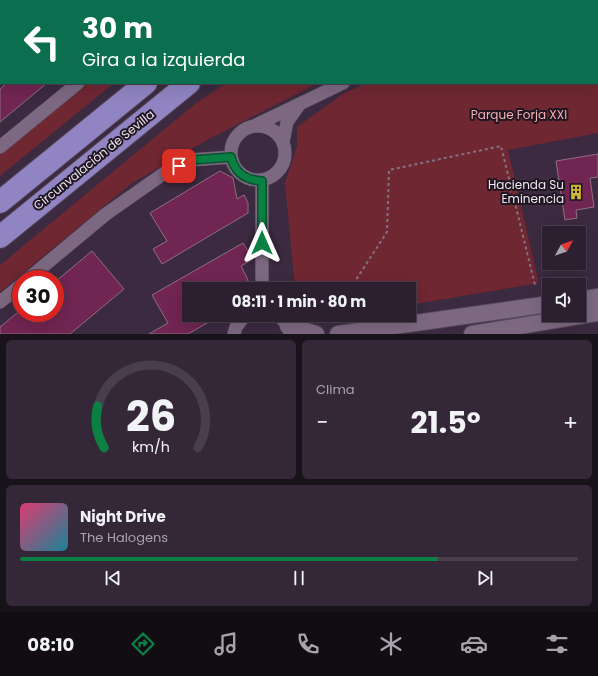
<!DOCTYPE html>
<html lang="es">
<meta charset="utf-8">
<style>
:root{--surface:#2c2030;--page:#342838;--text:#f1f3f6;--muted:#a6a3ab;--line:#483e4c;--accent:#0b8043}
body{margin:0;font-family:Poppins,sans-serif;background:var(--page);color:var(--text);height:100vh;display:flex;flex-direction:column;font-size:15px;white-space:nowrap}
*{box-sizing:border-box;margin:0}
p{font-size:13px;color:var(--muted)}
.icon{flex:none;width:22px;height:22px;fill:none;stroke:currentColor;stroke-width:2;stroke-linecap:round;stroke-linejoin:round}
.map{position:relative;height:334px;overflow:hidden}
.details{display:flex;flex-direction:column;gap:6px;padding:6px;background:#18121a;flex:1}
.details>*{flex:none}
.hud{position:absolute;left:0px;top:0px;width:598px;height:84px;box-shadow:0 4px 16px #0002,0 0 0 1px var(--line);background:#0b6e4f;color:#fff;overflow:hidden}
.needle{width:26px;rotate:50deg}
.controls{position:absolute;left:542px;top:226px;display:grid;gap:8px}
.controls a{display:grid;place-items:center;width:44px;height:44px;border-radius:0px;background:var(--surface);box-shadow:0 4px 16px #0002,0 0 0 1px var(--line);font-size:20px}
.speed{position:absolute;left:12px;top:270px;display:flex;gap:8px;font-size:20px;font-weight:700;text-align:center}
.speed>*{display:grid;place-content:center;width:52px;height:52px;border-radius:50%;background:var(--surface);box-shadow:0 4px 16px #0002,0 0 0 1px var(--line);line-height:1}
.speed .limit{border:6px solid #d22;background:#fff;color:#111}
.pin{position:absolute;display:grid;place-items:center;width:34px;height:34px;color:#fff;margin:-17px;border-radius:8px;box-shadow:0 2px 6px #0006}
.me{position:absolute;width:44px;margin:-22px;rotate:0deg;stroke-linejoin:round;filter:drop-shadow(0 0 3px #0008)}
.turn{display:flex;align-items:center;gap:14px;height:84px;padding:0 16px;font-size:18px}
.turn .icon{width:52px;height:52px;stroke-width:2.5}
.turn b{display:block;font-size:28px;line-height:34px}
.big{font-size:30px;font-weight:700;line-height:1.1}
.details .widget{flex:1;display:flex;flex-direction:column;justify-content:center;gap:6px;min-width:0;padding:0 14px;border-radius:6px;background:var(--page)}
.details .dial{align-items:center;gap:0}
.dial svg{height:104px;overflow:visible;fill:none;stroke:var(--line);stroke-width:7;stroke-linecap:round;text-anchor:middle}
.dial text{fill:var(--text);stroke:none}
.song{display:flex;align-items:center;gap:12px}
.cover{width:48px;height:48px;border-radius:6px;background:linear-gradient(135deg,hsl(340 70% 55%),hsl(190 70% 35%))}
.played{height:4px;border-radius:2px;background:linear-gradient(90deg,var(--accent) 75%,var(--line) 75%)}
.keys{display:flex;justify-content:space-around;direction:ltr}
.heat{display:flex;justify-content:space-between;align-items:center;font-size:22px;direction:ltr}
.details .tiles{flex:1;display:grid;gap:6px;grid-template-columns:1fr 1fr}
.widget:last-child{grid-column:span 2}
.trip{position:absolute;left:182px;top:282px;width:234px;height:40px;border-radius:0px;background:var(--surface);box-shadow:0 4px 16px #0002,0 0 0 1px var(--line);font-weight:700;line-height:40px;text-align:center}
.dock{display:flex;height:64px;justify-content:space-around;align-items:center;background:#120d13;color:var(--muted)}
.dock .icon{width:28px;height:28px}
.dock .selected{color:var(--accent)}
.dock b{font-size:18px;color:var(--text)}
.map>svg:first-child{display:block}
.green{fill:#6f2732}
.building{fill:#712552;stroke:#8e6f7f}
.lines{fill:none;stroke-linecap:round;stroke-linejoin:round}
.minor-casing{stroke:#544557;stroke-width:14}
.tertiary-casing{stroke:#544557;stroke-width:18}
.secondary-casing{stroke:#544557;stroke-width:20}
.motorway-casing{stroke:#544557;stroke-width:24}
.path{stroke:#817285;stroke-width:2;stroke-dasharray:3 3;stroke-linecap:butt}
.minor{stroke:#7d6882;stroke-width:13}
.tertiary{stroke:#7d6882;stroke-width:16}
.secondary{stroke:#837195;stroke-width:18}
.motorway{stroke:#9085c2;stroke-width:22}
.route-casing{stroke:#07532c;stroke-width:10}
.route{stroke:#0b8043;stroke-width:7}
.labels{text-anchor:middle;stroke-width:4;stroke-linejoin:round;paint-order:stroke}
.park-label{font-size:12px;fill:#faaeb4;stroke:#1e1620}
.street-label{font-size:12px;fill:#f1e6f4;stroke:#1e1620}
.poi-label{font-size:12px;fill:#f1e6f4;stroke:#1e1620;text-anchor:end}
</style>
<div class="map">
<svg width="598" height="334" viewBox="0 0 598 334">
<rect width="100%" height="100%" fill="#3b2a40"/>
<path class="green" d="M498,0H598V133L508,150L539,283L409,305V289H295L285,183L297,146V127L341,95L366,83H597V1Z
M84,83H114L0,176V152Z
M226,83H318L209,139L132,183L0,292V265L195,104Z"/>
<path class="building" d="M7,83H47L0,122V89Z
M598,154V177L590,178L594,207L576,210L577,218L565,220L556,161Z
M220,171L233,178L237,199L244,195L248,203V213L162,264L153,249L167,241L150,213Z
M243,243L253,259L241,266L248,280L245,289H189V315H221L188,334H149L168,323L152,295Z
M92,251L124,289L70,334H0V327L17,313H55V282Z"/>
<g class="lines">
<defs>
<path id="minor" d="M58,1V0
M179,1L181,0
M0,22H1
M0,48L1,47
M231 153a27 27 0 1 1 54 0a27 27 0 1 1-54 0Z
M254,126L343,83
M283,142L287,122L299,105
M0,147L78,83
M262,181V289
M28,279L106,214L166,172L191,160L231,157
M0,302L21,285
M279,315L288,326L290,334
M234,334L236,327L245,315"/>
<path id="tertiary" d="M579,300L598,297
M288,326L316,334
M338,334L549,304
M472,334L598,313"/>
<path id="secondary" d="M394,0L396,1
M474,1L475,0"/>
<path id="motorway" d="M255,1L257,0
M304,1L305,0
M0,202L146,83
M0,237L189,83"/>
</defs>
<use href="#minor" class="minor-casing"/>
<use href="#tertiary" class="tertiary-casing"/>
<use href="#secondary" class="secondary-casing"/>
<use href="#motorway" class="motorway-casing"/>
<path class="path" d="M597,14H598
M350,289L387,232L389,170L501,146L535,285
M330,317L332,315"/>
<use href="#minor" class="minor"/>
<use href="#tertiary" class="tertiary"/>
<use href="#secondary" class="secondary"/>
<use href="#motorway" class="motorway"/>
</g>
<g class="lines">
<defs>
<path id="route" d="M179,166L192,160L231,157C235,173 245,180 262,181V243"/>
</defs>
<use href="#route" class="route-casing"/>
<use href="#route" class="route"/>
</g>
<defs>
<symbol id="building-bare" viewBox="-9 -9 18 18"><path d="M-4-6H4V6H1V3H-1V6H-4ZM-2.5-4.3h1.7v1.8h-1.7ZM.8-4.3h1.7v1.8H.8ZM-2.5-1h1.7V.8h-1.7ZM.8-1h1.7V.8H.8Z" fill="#d1b736" stroke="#1e1620" stroke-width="2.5" paint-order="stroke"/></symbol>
</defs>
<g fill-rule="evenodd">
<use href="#building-bare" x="565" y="181" width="22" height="22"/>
</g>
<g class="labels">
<g class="park-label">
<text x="519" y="119">Parque Forja XXI</text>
</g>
<g class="street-label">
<text transform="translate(94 160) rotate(-39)" y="4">Circunvalación de Sevilla</text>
</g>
<g class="poi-label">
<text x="564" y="189">Hacienda Su<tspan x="564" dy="14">Eminencia</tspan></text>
</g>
</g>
</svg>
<div class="controls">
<a><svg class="needle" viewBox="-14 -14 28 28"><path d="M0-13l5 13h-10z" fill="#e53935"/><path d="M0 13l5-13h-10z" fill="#a6a3ab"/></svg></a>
<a><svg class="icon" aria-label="sound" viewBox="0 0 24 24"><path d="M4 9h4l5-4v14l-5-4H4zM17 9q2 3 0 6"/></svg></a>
</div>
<div class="speed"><div class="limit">30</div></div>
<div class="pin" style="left:179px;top:166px;background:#d93025"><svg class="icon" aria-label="arrive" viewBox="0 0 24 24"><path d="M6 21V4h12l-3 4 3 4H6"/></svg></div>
<svg class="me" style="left:262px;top:243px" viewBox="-20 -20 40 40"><path d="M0-17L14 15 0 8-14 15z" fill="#0b8043" stroke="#fff" stroke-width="4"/></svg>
<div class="trip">08:11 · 1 min · 80 m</div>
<div class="hud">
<div class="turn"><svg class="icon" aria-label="left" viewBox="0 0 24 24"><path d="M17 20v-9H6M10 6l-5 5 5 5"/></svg><div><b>30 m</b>Gira a la izquierda</div></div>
</div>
</div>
<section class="details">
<div class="tiles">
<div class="widget dial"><svg viewBox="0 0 100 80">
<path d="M14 69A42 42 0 1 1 86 69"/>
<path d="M14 69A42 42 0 0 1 9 37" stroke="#0b8043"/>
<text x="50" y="56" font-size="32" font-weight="700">26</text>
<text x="50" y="72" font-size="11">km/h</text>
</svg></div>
<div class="widget"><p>Clima</p>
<div class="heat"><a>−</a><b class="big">21.5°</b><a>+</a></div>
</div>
<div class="widget">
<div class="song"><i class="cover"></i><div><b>Night Drive</b><p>The Halogens</p></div></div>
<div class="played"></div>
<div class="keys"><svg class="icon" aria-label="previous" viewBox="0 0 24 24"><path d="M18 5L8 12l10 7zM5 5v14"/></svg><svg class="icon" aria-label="pause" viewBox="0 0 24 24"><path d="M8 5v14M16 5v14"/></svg><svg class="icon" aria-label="next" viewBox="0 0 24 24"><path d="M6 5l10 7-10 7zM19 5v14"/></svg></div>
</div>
</div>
</section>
<nav class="dock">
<b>08:10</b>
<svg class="icon selected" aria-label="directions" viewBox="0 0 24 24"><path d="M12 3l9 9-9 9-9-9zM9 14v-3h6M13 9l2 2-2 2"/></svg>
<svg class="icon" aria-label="music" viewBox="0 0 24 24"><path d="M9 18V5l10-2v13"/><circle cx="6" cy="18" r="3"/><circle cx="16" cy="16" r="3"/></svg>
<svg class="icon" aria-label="phone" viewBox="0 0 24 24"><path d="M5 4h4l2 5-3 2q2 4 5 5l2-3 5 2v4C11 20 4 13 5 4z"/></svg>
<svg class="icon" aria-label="climate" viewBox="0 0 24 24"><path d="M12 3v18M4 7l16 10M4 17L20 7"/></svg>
<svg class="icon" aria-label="car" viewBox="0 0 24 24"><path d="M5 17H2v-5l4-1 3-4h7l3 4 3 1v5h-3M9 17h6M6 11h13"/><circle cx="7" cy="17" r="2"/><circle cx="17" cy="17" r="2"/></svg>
<svg class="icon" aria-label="filters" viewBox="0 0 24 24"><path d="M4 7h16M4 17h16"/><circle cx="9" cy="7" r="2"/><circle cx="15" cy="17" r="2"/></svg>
</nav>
